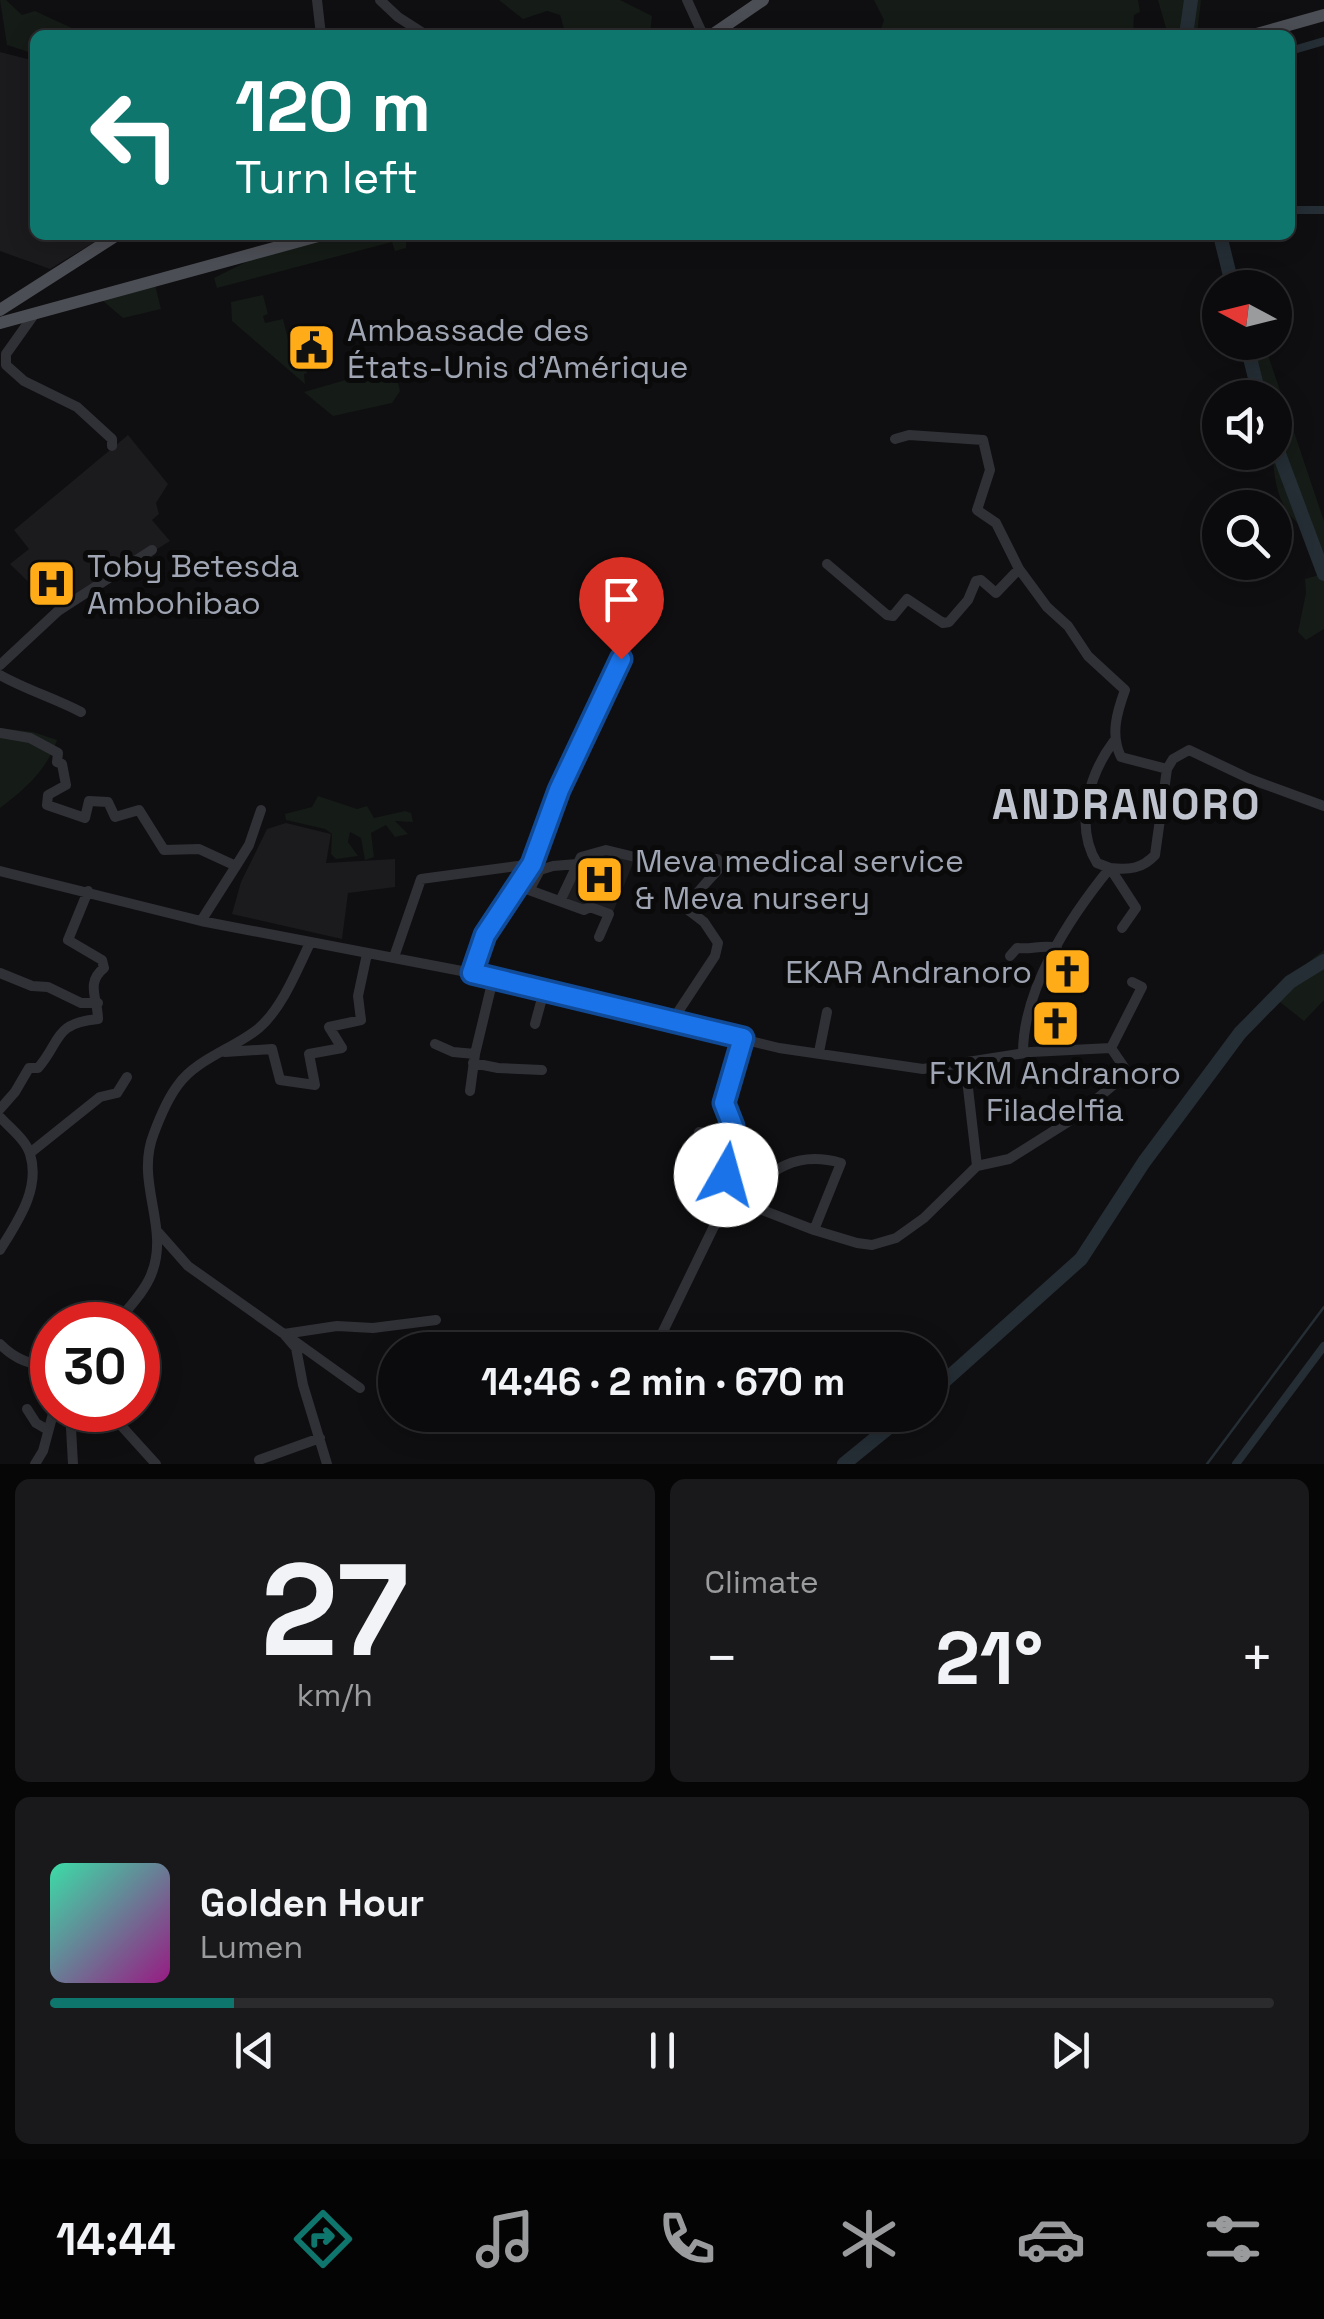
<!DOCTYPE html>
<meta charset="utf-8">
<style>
:root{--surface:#0b0b0d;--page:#19191b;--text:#f1f3f6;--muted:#9a9b9d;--line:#2b2b2e;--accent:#0f766e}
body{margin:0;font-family:"Space Grotesk",sans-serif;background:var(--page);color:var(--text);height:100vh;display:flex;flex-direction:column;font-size:38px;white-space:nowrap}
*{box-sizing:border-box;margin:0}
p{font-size:32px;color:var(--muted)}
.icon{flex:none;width:55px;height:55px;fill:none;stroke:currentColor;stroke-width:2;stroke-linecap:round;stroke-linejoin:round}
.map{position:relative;height:1464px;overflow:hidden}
.panel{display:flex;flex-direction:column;gap:15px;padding:15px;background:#060607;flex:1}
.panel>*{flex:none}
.guide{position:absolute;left:30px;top:30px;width:1265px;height:210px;border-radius:15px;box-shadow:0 5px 25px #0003,0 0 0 2px var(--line);background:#0f766e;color:#fff;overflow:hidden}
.needle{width:65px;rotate:277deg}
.fabs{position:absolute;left:1202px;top:270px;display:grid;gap:20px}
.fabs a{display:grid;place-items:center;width:90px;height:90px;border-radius:50%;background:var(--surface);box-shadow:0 5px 25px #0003,0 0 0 2px var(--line);font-size:50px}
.speed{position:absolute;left:30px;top:1302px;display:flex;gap:20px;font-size:50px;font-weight:700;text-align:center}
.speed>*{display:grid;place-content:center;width:130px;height:130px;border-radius:50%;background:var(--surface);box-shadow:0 5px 25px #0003,0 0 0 2px var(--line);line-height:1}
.speed .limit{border:15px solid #d22;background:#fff;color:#111}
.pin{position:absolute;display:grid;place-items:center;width:85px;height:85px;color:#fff;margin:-102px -42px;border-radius:50% 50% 50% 0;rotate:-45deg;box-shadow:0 0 10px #0007}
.pin .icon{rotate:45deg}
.me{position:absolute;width:110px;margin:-55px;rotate:7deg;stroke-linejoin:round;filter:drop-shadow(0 0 8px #0008)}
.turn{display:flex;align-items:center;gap:35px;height:210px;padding:0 40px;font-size:45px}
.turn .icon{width:130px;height:130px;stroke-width:2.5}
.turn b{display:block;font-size:70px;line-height:85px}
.big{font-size:75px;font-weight:700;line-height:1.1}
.panel .card{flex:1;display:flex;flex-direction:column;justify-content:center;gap:15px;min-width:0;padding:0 35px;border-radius:15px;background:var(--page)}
.panel .dial{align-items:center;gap:0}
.dial b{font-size:130px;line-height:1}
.song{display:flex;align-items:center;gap:30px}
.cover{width:120px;height:120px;border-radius:15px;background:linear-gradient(135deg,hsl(160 70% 55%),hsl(310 70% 35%))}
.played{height:10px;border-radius:5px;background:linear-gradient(90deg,var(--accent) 15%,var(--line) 15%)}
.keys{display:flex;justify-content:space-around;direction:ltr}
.heat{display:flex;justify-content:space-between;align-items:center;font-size:55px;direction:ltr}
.panel .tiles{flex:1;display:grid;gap:15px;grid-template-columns:1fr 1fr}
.card:last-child{grid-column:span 2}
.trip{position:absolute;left:378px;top:1332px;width:570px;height:100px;border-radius:50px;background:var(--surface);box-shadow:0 5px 25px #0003,0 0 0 2px var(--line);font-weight:700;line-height:100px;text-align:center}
.dock{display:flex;height:160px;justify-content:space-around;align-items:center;background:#040405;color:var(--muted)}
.dock .icon{width:70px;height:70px}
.dock .on{color:var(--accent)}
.dock b{font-size:45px;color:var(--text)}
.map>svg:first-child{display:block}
.built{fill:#1b1b1e}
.green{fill:#151b16}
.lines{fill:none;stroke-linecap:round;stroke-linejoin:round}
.stream{stroke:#252e35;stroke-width:2.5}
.canal{stroke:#252e35;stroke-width:8}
.river{stroke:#252e35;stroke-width:14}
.minor{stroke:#303136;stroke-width:10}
.major{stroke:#4c4e55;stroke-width:12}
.route-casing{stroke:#114b97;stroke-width:25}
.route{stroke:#1a73e8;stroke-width:18}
.labels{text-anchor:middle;stroke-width:10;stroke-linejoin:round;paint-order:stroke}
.poi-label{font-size:32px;fill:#9fa5b3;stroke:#0a0a0b;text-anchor:start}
.district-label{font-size:42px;font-weight:bold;letter-spacing:2.5px;fill:#c0c4ce;stroke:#0a0a0b}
</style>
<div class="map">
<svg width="1324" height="1464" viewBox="0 0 1324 1464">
<rect width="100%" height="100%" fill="#0f0f11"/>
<path class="built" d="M0,52L35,61V235H106L50,269L0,251Z
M128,435L168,484L156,503L159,514L152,520L170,541L58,611L10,564L29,549L14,530Z
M286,823L331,834L326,863L395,859V887L348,893L342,939L232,914L241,882L267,829Z
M607,854L634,861L613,912L585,906L565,898L582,868V861Z"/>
<path class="green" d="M0,0H6L22,15L35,11L87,35H35V54L7,45Z
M499,0H620L652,16L650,35H566L560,15L547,11L523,19Z
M874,0H1138L1140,12L1134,15L1133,35H879L884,20Z
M1158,0H1201L1197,35H1168Z
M346,235H406V248L395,251L392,242L217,288L214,278L250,260Z
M155,285L161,309L123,318L102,300Z
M263,295L268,314L263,316L265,323L283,319L289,343L306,339L308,347L301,349L307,373L304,374L305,384L232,321L231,302Z
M1244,343H1264L1324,521V629L1306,640L1298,632L1306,593L1305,579L1319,575C1316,561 1313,541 1304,530C1297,522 1289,516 1284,506C1267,473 1275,434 1275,398L1259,397Z
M394,366L400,391L392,403L333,416L304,392Z
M0,728L33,732L57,740C47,770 25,789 0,808Z
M318,796L357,809L367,806L374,818L405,811L411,813L413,822L395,821L408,834L395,837L386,825L371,833L374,857L365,860L361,838L350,832L348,842L358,856L336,859L331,854L332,834L325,829L286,820L285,814L312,807Z
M1324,950V1000L1304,1021L1271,995L1272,990Z"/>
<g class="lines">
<path class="stream" d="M1207,1464L1324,1307"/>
<path class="canal" d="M1290,51L1324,41
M1290,210H1324
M1236,1464L1324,1346"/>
<path class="river" d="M1186,35L1191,0
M1220,235L1233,288
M1246,342L1260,398
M1275,443L1324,574
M930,1394L1081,1259L1144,1162L1240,1033L1290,982L1324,961
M844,1464L904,1415"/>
<path class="minor" d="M317,0L321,35
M380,0L398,17L426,35
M687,0L703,35
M33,316L6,354V365L24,381L77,407L112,439V446
M895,439L909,435L983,440L990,470L977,510L996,523L1019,569L1047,607L1068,626L1088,656L1125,690C1117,712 1110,735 1121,757L1167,769
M827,564L887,615L893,616L907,599L943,623L949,622L968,600L976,581L981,580L996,593L1019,569
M0,665L58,611L152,550
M0,675C27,690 54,698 81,712
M0,733L30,738L58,753L57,762L62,764L66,785L48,795L47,805L85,818L89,801L108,802L115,817L139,810L164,850L199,849L236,866L249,845L261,810
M1114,741C1089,774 1074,826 1097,863L1110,868L1136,908L1122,928
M0,871L201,921L472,973L779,1048L923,1069L1031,1052L1111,1048L1142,987L1132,982
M523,884L531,887L540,870L553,866L577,864
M518,886L584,910L590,907L609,914L599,937
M561,899L581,857L606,850L635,857L692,861L717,859L722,865C711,879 694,893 687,909L704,922L718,943L715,956L672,1021
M201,921L236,866
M1010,956L1017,948C1032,950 1043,944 1057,948
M394,957L421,879L532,864
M0,973L32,986L48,987L81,1003H98
M472,973L485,935L532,864L559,790L621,659
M535,1024L544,991
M435,1044L453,1052L475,1054
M225,1052L272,1049L280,1080L315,1085L309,1054L342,1048L329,1027L361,1020L358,996L367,954
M819,1052L827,1012
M1023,1053C1023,988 1070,917 1110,868C1129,870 1142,869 1155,855L1167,769L1173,759L1189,750L1250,779L1324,806
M965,1062L977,1166
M473,1063L498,1068L542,1070
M470,1091L475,1054L493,979
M0,1109L15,1092L29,1068H38C61,1042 53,1023 98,1019C98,999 85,983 104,968L102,960L68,940L88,891
M0,1117C10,1128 26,1140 30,1154C41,1189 17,1222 0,1250
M699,1132L732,1138
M30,1153L100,1097L117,1093L127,1077
M687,1190L682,1196L694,1211L718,1218
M724,1195L814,1230L857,1243L872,1245L896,1238L924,1218L977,1166L1009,1159L1071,1120L1128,1073L1111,1048
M739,1200C772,1170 795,1150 841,1163L814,1230
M158,1232L188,1266L284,1334L296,1348L303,1385L327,1464
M115,1325C126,1310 144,1293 151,1275C171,1227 134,1183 154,1133C160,1117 168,1098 178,1085C196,1059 235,1048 259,1028C282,1008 297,970 310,943
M284,1334L337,1326L373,1328L436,1320
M293,1340L360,1388
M0,1344C16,1360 31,1365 52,1366
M654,1350L718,1218L733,1126L725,1103L743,1038
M27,1409L36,1423L48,1430
M70,1410L73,1464
M107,1410L156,1464
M259,1460L320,1438
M35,1464L43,1451L54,1410"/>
<path class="major" d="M712,35L763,0
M1253,35L1324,15
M0,310L117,235
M0,323L322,235"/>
</g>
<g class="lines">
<defs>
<path id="route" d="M621,659L559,790L532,864L485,935L472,973L743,1038L724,1103L733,1126L726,1175"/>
</defs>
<use href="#route" class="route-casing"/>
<use href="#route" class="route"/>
</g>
<defs>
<symbol id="civic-square" viewBox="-11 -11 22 22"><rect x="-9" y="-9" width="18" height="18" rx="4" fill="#ffac18" stroke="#0a0a0b"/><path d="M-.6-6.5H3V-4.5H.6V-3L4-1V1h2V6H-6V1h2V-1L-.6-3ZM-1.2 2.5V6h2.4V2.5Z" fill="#111"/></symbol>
<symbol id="hospital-square" viewBox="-11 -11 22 22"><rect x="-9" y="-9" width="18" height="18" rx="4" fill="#ffac18" stroke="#0a0a0b"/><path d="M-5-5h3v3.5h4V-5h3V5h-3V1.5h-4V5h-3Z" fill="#111"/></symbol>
<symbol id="church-square" viewBox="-11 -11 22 22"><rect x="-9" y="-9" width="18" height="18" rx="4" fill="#ffac18" stroke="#0a0a0b"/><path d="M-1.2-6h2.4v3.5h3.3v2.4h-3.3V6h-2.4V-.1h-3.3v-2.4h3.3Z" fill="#111"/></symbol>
</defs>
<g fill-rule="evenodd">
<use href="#civic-square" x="284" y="320" width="55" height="55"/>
<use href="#hospital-square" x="24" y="556" width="55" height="55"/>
<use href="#hospital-square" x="572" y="852" width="55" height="55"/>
<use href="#church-square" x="1040" y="944" width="55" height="55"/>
<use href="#church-square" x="1028" y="996" width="55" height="55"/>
</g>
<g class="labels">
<g class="poi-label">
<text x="347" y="341">Ambassade des<tspan x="347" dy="37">États-Unis d'Amérique</tspan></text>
<text x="87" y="577">Toby Betesda<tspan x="87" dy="37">Ambohibao</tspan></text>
<text x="635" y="872">Meva medical service<tspan x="635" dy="37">&amp; Meva nursery</tspan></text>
<text x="1032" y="983" text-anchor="end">EKAR Andranoro</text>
<text x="1055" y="1084" text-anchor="middle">FJKM Andranoro<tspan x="1055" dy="37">Filadelfia</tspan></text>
</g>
<g class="district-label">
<text x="1127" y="819">ANDRANORO</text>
</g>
</g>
</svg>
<div class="fabs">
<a><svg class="needle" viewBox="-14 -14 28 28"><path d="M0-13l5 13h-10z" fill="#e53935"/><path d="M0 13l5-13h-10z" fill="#9a9b9d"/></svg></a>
<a><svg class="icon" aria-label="sound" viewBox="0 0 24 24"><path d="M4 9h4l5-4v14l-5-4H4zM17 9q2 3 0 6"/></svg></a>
<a><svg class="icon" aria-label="search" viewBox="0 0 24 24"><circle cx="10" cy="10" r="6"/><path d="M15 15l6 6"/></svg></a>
</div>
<div class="speed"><div class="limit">30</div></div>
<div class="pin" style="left:621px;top:659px;background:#d93025"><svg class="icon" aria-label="arrive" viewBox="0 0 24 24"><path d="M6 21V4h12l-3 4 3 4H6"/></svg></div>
<svg class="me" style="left:726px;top:1175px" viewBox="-20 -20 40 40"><circle r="19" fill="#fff"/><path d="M0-13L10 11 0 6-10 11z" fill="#1a73e8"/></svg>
<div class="trip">14:46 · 2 min · 670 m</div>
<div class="guide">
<div class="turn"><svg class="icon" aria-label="left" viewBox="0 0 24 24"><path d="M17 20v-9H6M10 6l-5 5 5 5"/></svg><div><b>120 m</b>Turn left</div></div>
</div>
</div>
<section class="panel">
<div class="tiles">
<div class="card dial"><b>27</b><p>km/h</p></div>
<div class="card"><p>Climate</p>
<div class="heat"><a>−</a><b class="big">21°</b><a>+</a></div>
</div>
<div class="card">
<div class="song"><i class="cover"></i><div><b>Golden Hour</b><p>Lumen</p></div></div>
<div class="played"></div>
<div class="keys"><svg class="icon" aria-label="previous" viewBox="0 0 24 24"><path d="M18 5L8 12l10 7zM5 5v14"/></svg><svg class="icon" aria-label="pause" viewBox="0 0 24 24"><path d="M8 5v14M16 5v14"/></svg><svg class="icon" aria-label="next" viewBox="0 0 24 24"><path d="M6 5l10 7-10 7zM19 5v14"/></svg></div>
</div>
</div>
</section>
<nav class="dock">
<b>14:44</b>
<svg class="icon on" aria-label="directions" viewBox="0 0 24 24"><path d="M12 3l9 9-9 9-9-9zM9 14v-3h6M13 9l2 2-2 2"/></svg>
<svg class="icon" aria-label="music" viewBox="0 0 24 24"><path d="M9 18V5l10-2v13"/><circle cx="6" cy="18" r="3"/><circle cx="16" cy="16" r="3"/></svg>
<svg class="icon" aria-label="phone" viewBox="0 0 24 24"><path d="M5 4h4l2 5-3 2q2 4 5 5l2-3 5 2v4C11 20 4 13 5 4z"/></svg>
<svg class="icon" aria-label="climate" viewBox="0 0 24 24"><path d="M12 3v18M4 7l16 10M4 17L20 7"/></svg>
<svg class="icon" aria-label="car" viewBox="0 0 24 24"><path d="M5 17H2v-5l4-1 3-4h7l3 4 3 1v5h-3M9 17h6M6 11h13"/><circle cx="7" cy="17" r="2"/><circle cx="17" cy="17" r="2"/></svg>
<svg class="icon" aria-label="filters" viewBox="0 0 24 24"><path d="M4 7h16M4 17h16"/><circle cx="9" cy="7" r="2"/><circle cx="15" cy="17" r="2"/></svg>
</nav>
